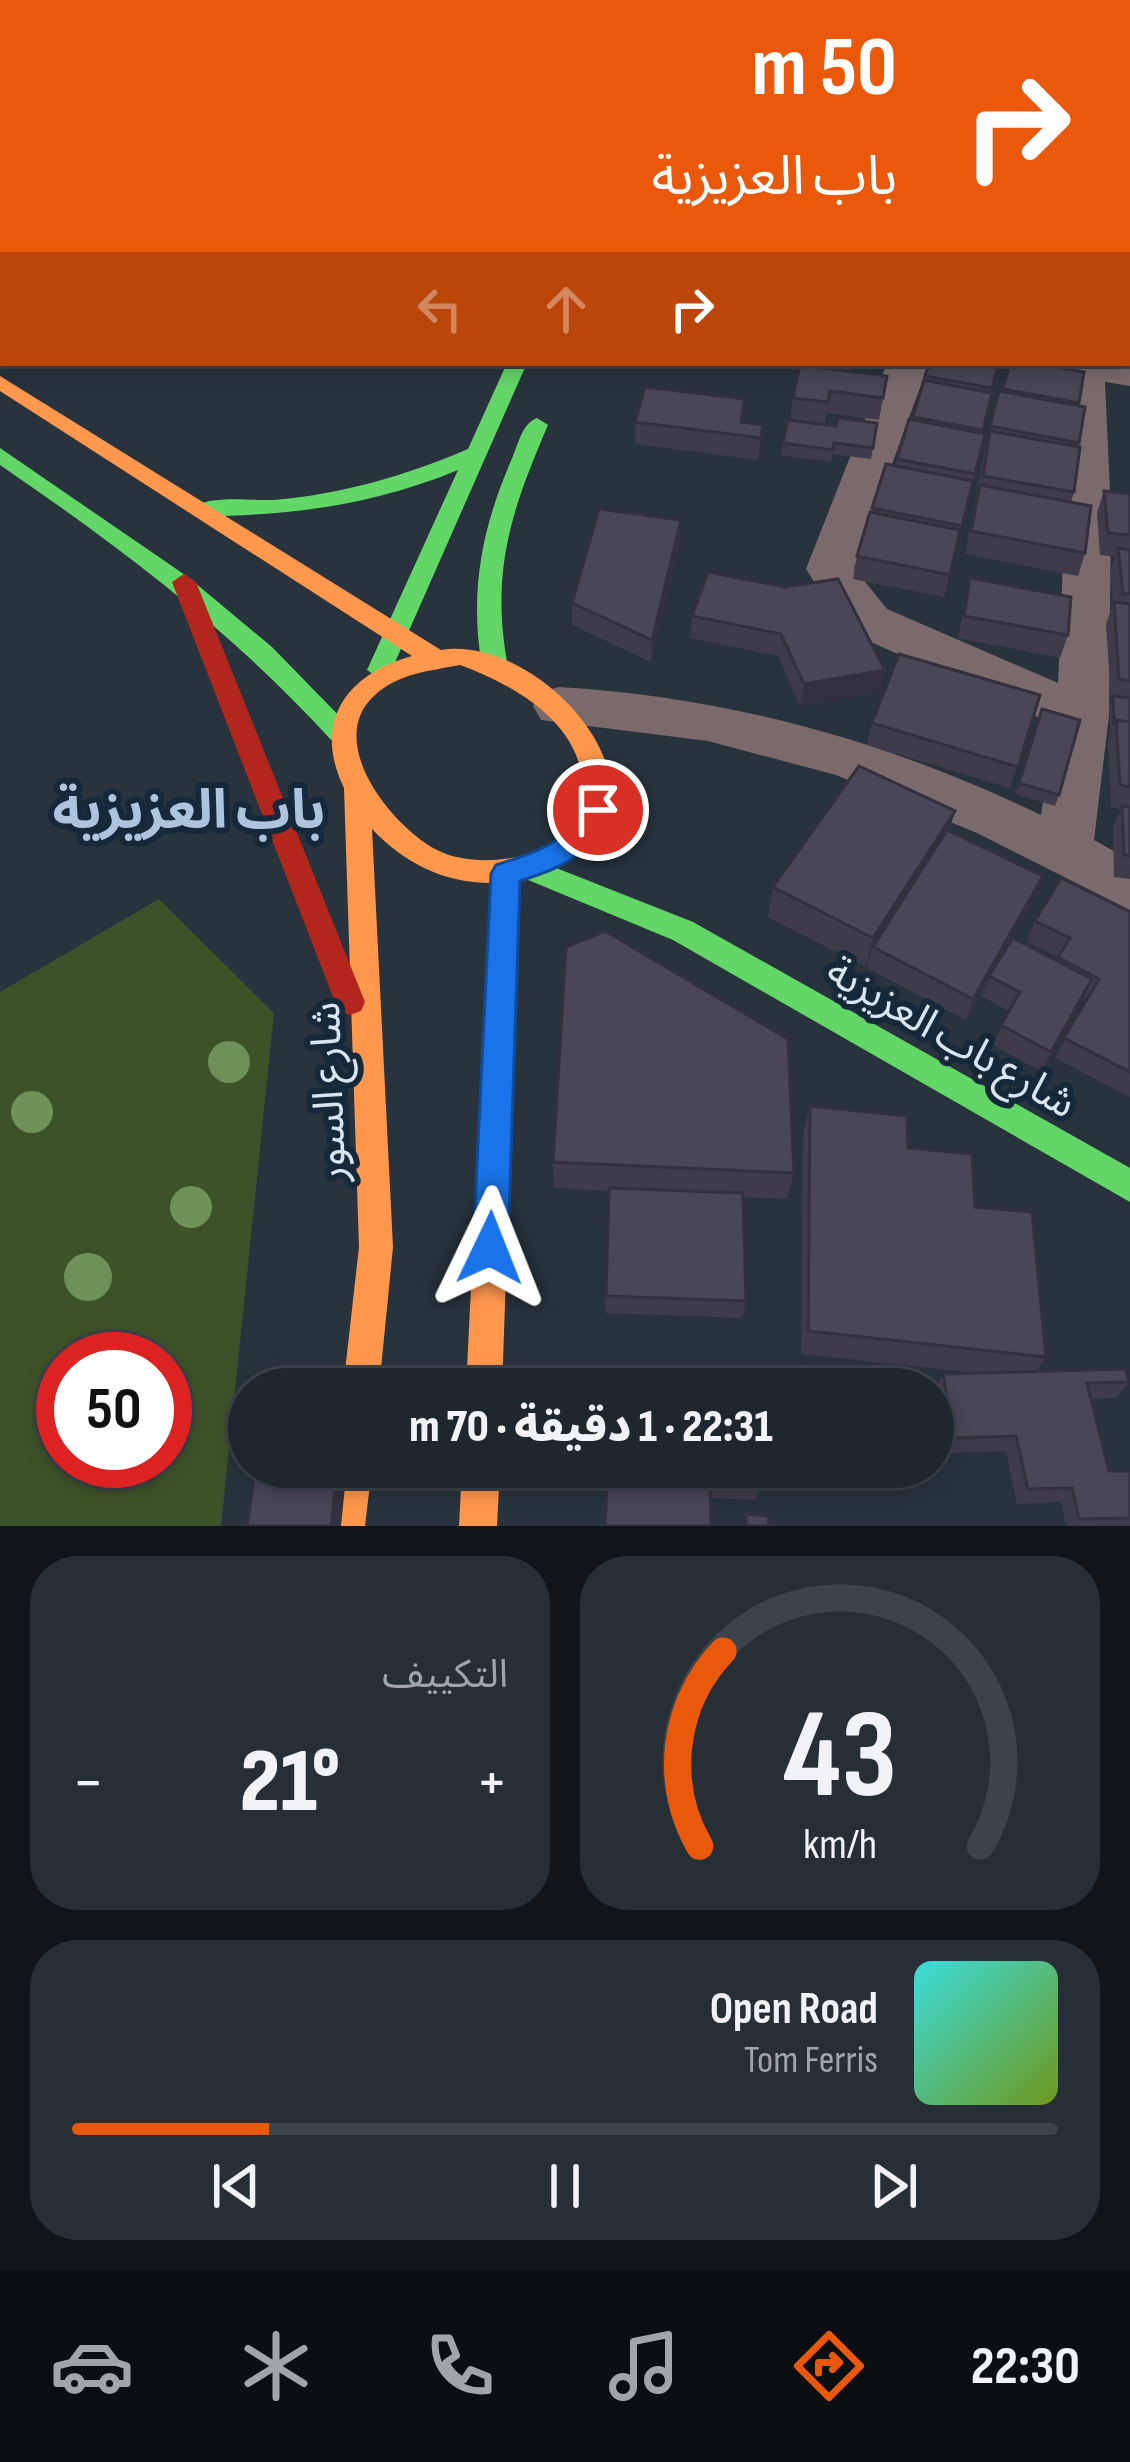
<!DOCTYPE html>
<html lang="ar">
<meta charset="utf-8">
<style>
:root{--surface:#1e262e;--page:#262e36;--text:#f1f3f6;--muted:#a1a5aa;--line:#3c434a;--accent:#ea580c}
body{margin:0;font-family:"Sofia Sans Condensed","Noto Sans Arabic",sans-serif;background:var(--page);color:var(--text);direction:rtl;height:100vh;display:flex;flex-direction:column;font-size:45px;white-space:nowrap}
*{box-sizing:border-box;margin:0}
p{font-size:39px;color:var(--muted)}
.icon{flex:none;width:66px;height:66px;fill:none;stroke:currentColor;stroke-width:2;stroke-linecap:round;stroke-linejoin:round}
.map{position:relative;height:1526px;overflow:hidden;direction:ltr}
.side{display:flex;flex-direction:column;gap:30px;padding:30px;background:#101519;flex:1}
.side>*{flex:none}
.top-card{position:absolute;left:0px;top:0px;width:1131px;height:366px;box-shadow:0 6px 18px #0003,0 0 0 3px var(--line);direction:rtl;background:#ea580c;color:#fff;overflow:hidden}
.speed{position:absolute;left:36px;top:1332px;display:flex;gap:24px;font-size:60px;font-weight:700;text-align:center}
.speed>*{display:grid;place-content:center;width:156px;height:156px;border-radius:50%;background:var(--surface);box-shadow:0 6px 18px #0003,0 0 0 3px var(--line);line-height:1}
.speed .limit{border:18px solid #d22;background:#fff;color:#111}
.pin{position:absolute;display:grid;place-items:center;width:102px;height:102px;color:#fff;margin:-51px;border:6px solid #fff;border-radius:50%;box-shadow:0 3px 12px #0007}
.me{position:absolute;width:132px;margin:-66px;rotate:2deg;stroke-linejoin:round;filter:drop-shadow(0 0 9px #0008)}
.turn{display:flex;align-items:center;gap:42px;height:252px;padding:0 36px;font-size:54px}
.turn .icon{width:156px;height:156px;stroke-width:2.5}
.turn b{display:block;font-size:84px;line-height:102px}
.lanes{display:flex;align-items:center;height:114px;padding:0 36px;background:#0003;justify-content:center;gap:60px;direction:ltr}
.lanes .off{opacity:.35}
.big{font-size:90px;font-weight:800;line-height:1.1}
.side .widget{flex:1;display:flex;flex-direction:column;justify-content:center;gap:18px;min-width:0;padding:0 42px;border-radius:48px;background:var(--page)}
.side .dial{align-items:center;gap:0}
.dial svg{height:312px;overflow:visible;fill:none;stroke:var(--line);stroke-width:7;stroke-linecap:round;text-anchor:middle}
.dial text{fill:var(--text);stroke:none}
.song{display:flex;align-items:center;gap:36px}
.cover{width:144px;height:144px;border-radius:18px;background:linear-gradient(135deg,hsl(180 70% 55%),hsl(80 70% 35%))}
.played{height:12px;border-radius:6px;background:linear-gradient(90deg,var(--accent) 20%,var(--line) 20%)}
.keys{display:flex;justify-content:space-around;direction:ltr}
.heat{display:flex;justify-content:space-between;align-items:center;font-size:66px;direction:ltr}
.side .tiles{flex:1;display:grid;gap:30px;grid-template-columns:1fr 1fr}
.widget:last-child{grid-column:span 2}
.trip{position:absolute;left:228px;top:1368px;width:726px;height:120px;border-radius:60px;background:var(--surface);box-shadow:0 6px 18px #0003,0 0 0 3px var(--line);font-weight:800;line-height:120px;text-align:center;direction:rtl}
.tabs{display:flex;height:192px;justify-content:space-around;align-items:center;background:#0c0f12;color:var(--muted)}
.tabs .icon{width:84px;height:84px}
.tabs .active{color:var(--accent)}
.tabs b{font-size:54px;color:var(--text)}
.map>svg:first-child{display:block}
.green{fill:#3d5229;fill-rule:evenodd}
.lines{fill:none;stroke-linecap:round;stroke-linejoin:round}
.street{fill:#7a6a6b;fill-rule:evenodd}
.fast{fill:#63d668;fill-rule:evenodd}
.slow{fill:#ff974d;fill-rule:evenodd}
.jam{fill:#b3261e;fill-rule:evenodd}
.tree{fill:#6e9059}
.wall{fill:#403b4b}
.shaded-wall{fill:#34303d}
.building{fill:#4a4557;stroke:#34303d;stroke-width:3}
.route{fill:#1a73e8;stroke:#114b97;stroke-width:3}
.labels{text-anchor:middle;stroke-width:12;stroke-linejoin:round;paint-order:stroke}
.street-label{font-size:42px;fill:#d9e5f1;stroke:#16293b}
.district-label{font-size:54px;font-weight:bold;fill:#acc4dc;stroke:#16293b}
</style>
<div class="map">
<svg width="1130" height="1526" viewBox="0 0 1130 1526">
<rect width="100%" height="100%" fill="#28333d"/>
<path class="green" d="M159,899L274,1013L221,1526H0V992ZM63,1359H165V1461H63Z"/>
<g class="lines">
<path class="street" d="M742,0H790L793,3H744Z
M1047,0H1077L1079,3H1047Z
M1128,153H1130V175H1128Z
M1130,360V386L1105,382L1111,513L1109,716L1094,840L1130,860V910L977,833L836,775L708,741L541,720L533,706L541,692L559,687C728,697 888,741 1041,815L1055,725L851,633L840,623L806,569L887,363H929L854,568L887,609L1058,683L1065,513L1062,374L1047,363Z"/>
<path class="fast" d="M675,0H691L673,3Z
M507,363H527L389,676L380,679L367,670L458,470C377,504 291,516 203,516L191,509C208,494 251,501 274,500C342,494 405,476 468,449Z
M537,418L548,425C511,511 490,572 508,667L495,676L482,667C469,590 482,527 513,456C519,442 522,424 537,418Z
M0,448L188,577L272,647L349,726L353,733L349,740H331C233,632 120,547 0,465Z
M531,858L693,922L1130,1168V1202L673,940L521,877L517,869L521,861Z"/>
<path class="slow" d="M0,376L441,650C554,632 715,834 520,879L502,1389H466L491,883C444,883 404,863 372,829L393,1247L379,1389H343L359,1247L344,788C312,722 346,674 412,656L0,391ZM460,665C520,687 592,730 582,803C578,829 560,846 535,853C504,861 467,865 437,850C392,827 323,741 375,695C399,673 430,671 460,665Z
M334,1467H372L365,1526H327Z
M462,1467H500L497,1526H459Z"/>
<path class="jam" d="M184,574L196,582L365,1002L361,1011L350,1015L339,1011L335,1002L172,582Z"/>
</g>
<g class="tree">
<circle cx="229" cy="1062" r="21"/>
<circle cx="32" cy="1112" r="21"/>
<circle cx="191" cy="1207" r="21"/>
<circle cx="88" cy="1277" r="24"/>
</g>
<path class="wall" d="M806,0H872L871,3Z
M877,0H929L928,3H877Z
M1073,0H1129L1130,2L1128,8V3H1073Z
M1128,14H1130V152H1128Z
M779,363H798L794,370L778,367Z
M802,363H853L850,371L887,376L879,420L827,413L825,424L790,420L793,398L826,368Z
M929,363H999L982,433L985,434L944,597L853,579L857,556L886,464L895,466L912,420Z
M1010,363L1084,372L1078,406L1085,407L1078,446L1074,492L1071,502L1085,553L1078,576L965,554L985,448L999,391L1003,392Z
M635,422H742L763,425L758,460L635,444Z
M877,423L871,459L832,454L831,462L781,455L783,443L836,426Z
M1104,491L1130,494V879L1114,877L1113,827L1121,809L1111,807L1108,742L1111,734L1109,707L1111,701L1106,624L1113,603L1110,571L1115,557L1100,555L1097,513Z
M681,520L680,543L651,662L572,625V603Z
M708,572L885,670L880,692L800,706L778,656L690,638L692,616Z
M970,578L1068,635L1060,658L958,638Z
M1040,695L1010,788L867,745L872,723Z
M1042,709L1059,795L1055,806L1015,794Z
M955,811L949,831L1043,876L1035,897L1007,947L1056,960L1058,957L1027,942L1035,921L1130,912V1097L1055,1058L1087,998L1084,997L1042,1072L993,1045L1009,1011L981,996L986,984L966,1020L867,968L869,961L865,967L768,917L773,887Z
M810,1106L908,1148L975,1207L1046,1357L1036,1372L1129,1382L1117,1398L1090,1399L1109,1471H1130V1526H1066L1061,1502L1017,1504L1006,1451L945,1453L935,1390L943,1374L976,1373L801,1354L803,1133Z
M553,1162L794,1173L787,1199L743,1197L746,1301L742,1318L605,1313L609,1191L554,1188Z
M608,1467L760,1486L756,1500L711,1498Z"/>
<path class="shaded-wall" d="M681,520L680,543L651,662L652,640Z
M885,670L880,692L800,706L804,684Z
M955,811L946,841L873,947L865,967L873,938Z
M1043,876L1035,897L966,1020L973,999Z
M1092,979L1083,999L1042,1072L1051,1052Z
M338,1467H347L341,1526H331Z"/>
<path class="building" d="M170,0H507L501,3H163Z
M932,0H966V3H932Z
M970,0H1062L1063,3H971Z
M1078,0H1129L1130,2Z
M1128,46H1130V86H1128Z
M1128,94H1130V126L1128,120Z
M1128,293L1130,294V337H1128Z
M929,363H999L992,388L925,376Z
M1010,363H1032L1084,372L1079,403L1003,389Z
M800,365L887,376L883,398L830,391L828,402L793,398Z
M924,380L992,393L983,430L913,417Z
M645,387L745,399L741,422L763,425L761,438L635,422Z
M999,391L1085,407L1079,443L990,426Z
M838,418L877,423L873,448L834,443L833,450L783,443L788,420L836,426Z
M909,419L985,434L975,474L897,459Z
M990,431L1080,447L1074,492L983,476Z
M886,464L973,481L962,526L872,508Z
M980,485L1091,506L1085,553L971,531Z
M1104,491L1130,494V535L1108,533Z
M599,509L681,520L652,640L572,603Z
M870,512L960,530L950,575L857,556Z
M1118,548L1130,550V594H1123Z
M708,572L785,587L838,579L885,670L804,684L781,634L692,616Z
M970,578L1071,597L1068,635L964,616Z
M1114,602L1130,604V681L1119,679Z
M899,654L1040,695L1018,767L872,723Z
M1113,696L1130,698V722L1116,720L1117,723H1114Z
M1042,709L1080,720L1059,795L1019,783Z
M1116,720L1130,722V787L1120,785Z
M859,766L955,811L873,938L773,887Z
M1122,806L1130,807V856L1124,855Z
M947,830L1043,876L973,999L873,947Z
M1061,878L1130,912V1072L1064,1038L1099,979L1058,957L1070,938L1035,921Z
M605,931L788,1039L794,1173L553,1162L566,947Z
M1013,938L1092,979L1051,1052L1001,1025L1020,992L989,976Z
M810,1106L907,1116L908,1148L972,1154L975,1207L1032,1212L1046,1357L808,1331Z
M609,1188L743,1193L746,1301L606,1296Z
M786,1365L905,1375L906,1389H786Z
M1126,1369L1129,1382L1087,1383L1109,1471H1130V1518L1079,1519L1072,1488L1028,1489L1016,1436L954,1438L943,1374Z
M256,1467H338L331,1526H247Z
M608,1467H760V1486L710,1484L711,1526H605Z
M746,1514L768,1516L769,1526H746Z"/>
<path class="route" d="M598,799L612,810C587,856 569,865 520,881L508,1248L502,1260L490,1265L478,1260L473,1248L491,874L496,865C541,850 562,846 588,803Z"/>
<g class="labels">
<g class="street-label">
<text transform="translate(952 1036) rotate(30)" y="15">شارع باب العزيزية</text>
<text transform="translate(327 1092) rotate(-92)" y="15">شارع السور</text>
</g>
<g class="district-label">
<text x="189" y="828">باب العزيزية</text>
</g>
</g>
</svg>
<div class="speed"><div class="limit">50</div></div>
<div class="pin" style="left:598px;top:810px;background:#d93025"><svg class="icon" aria-label="arrive" viewBox="0 0 24 24"><path d="M6 21V4h12l-3 4 3 4H6"/></svg></div>
<svg class="me" style="left:490px;top:1248px" viewBox="-20 -20 40 40"><path d="M0-17L14 15 0 8-14 15z" fill="#1a73e8" stroke="#fff" stroke-width="4"/></svg>
<div class="trip">22:31 · 1 دقيقة · 70 m</div>
<div class="top-card">
<div class="turn"><svg class="icon" aria-label="right" viewBox="0 0 24 24"><path d="M7 20v-9h11M14 6l5 5-5 5"/></svg><div><b>50 m</b>باب العزيزية</div></div>
<div class="lanes"><svg class="icon off" aria-label="left" viewBox="0 0 24 24"><path d="M17 20v-9H6M10 6l-5 5 5 5"/></svg><svg class="icon off" aria-label="ahead" viewBox="0 0 24 24"><path d="M12 20V5M6 11l6-6 6 6"/></svg><svg class="icon" aria-label="right" viewBox="0 0 24 24"><path d="M7 20v-9h11M14 6l5 5-5 5"/></svg></div>
</div>
</div>
<section class="side">
<div class="tiles">
<div class="widget dial"><svg viewBox="0 0 100 80">
<path d="M14 69A42 42 0 1 1 86 69"/>
<path d="M14 69A42 42 0 0 1 20 19" stroke="#ea580c"/>
<text x="50" y="56" font-size="32" font-weight="700">43</text>
<text x="50" y="72" font-size="11">km/h</text>
</svg></div>
<div class="widget"><p>التكييف</p>
<div class="heat"><a>−</a><b class="big">21°</b><a>+</a></div>
</div>
<div class="widget">
<div class="song"><i class="cover"></i><div><b>Open Road</b><p>Tom Ferris</p></div></div>
<div class="played"></div>
<div class="keys"><svg class="icon" aria-label="previous" viewBox="0 0 24 24"><path d="M18 5L8 12l10 7zM5 5v14"/></svg><svg class="icon" aria-label="pause" viewBox="0 0 24 24"><path d="M8 5v14M16 5v14"/></svg><svg class="icon" aria-label="next" viewBox="0 0 24 24"><path d="M6 5l10 7-10 7zM19 5v14"/></svg></div>
</div>
</div>
</section>
<nav class="tabs">
<b>22:30</b>
<svg class="icon active" aria-label="directions" viewBox="0 0 24 24"><path d="M12 3l9 9-9 9-9-9zM9 14v-3h6M13 9l2 2-2 2"/></svg>
<svg class="icon" aria-label="music" viewBox="0 0 24 24"><path d="M9 18V5l10-2v13"/><circle cx="6" cy="18" r="3"/><circle cx="16" cy="16" r="3"/></svg>
<svg class="icon" aria-label="phone" viewBox="0 0 24 24"><path d="M5 4h4l2 5-3 2q2 4 5 5l2-3 5 2v4C11 20 4 13 5 4z"/></svg>
<svg class="icon" aria-label="climate" viewBox="0 0 24 24"><path d="M12 3v18M4 7l16 10M4 17L20 7"/></svg>
<svg class="icon" aria-label="car" viewBox="0 0 24 24"><path d="M5 17H2v-5l4-1 3-4h7l3 4 3 1v5h-3M9 17h6M6 11h13"/><circle cx="7" cy="17" r="2"/><circle cx="17" cy="17" r="2"/></svg>
</nav>
